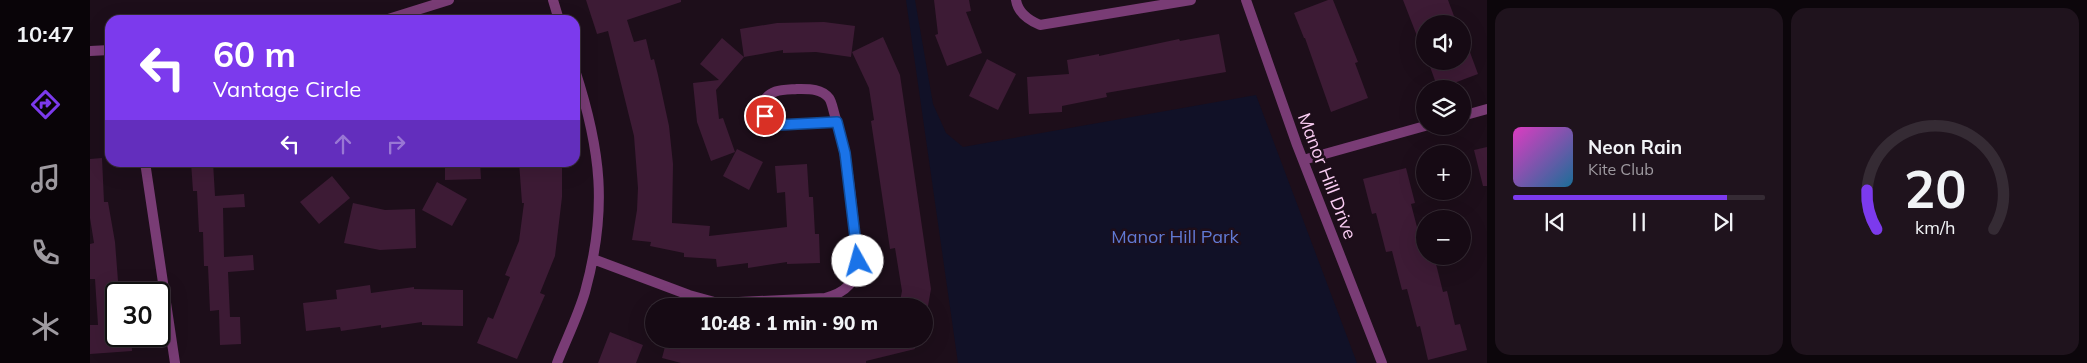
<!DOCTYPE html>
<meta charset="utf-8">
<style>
:root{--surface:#160a14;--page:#1f131d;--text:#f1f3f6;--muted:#9e9aa0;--line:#352b34;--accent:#7c3aed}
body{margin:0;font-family:Mulish,sans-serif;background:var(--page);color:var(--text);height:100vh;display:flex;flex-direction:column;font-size:19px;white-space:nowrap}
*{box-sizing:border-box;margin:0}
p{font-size:16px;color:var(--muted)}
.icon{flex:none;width:28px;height:28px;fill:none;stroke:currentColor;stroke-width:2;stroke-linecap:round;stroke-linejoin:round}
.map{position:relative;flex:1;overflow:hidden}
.sheet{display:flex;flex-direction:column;gap:8px;padding:8px;background:#0c060b;width:600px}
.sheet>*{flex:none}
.guide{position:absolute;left:15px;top:15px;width:475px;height:152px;border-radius:15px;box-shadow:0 5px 20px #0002,0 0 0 1px var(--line);background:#7c3aed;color:#fff;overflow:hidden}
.controls{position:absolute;left:1326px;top:15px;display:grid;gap:10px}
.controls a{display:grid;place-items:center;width:55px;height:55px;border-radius:50%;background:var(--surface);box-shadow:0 5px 20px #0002,0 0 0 1px var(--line);font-size:25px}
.speed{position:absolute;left:15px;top:282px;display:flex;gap:10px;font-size:25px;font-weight:700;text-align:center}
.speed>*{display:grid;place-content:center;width:65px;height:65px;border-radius:50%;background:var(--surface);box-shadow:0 5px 20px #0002,0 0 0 1px var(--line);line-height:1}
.speed .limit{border:2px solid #111;border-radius:8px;background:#fff;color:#111}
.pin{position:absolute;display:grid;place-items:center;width:42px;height:42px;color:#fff;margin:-21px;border:2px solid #fff;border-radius:50%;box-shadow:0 1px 5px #0007}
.me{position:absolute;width:55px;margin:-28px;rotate:353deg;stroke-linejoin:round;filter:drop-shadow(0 0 4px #0008)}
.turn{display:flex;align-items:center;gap:18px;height:105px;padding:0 25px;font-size:22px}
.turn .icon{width:65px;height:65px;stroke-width:2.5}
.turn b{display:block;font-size:35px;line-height:42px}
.lanes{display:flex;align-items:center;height:48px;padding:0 25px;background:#0003;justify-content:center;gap:25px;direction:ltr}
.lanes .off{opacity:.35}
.sheet .tile{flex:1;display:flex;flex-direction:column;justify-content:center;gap:8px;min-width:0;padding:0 18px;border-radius:15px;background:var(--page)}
.sheet .dial{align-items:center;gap:0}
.dial svg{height:130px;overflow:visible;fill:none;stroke:var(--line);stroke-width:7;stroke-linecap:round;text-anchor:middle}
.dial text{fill:var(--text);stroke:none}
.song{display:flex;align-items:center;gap:15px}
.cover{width:60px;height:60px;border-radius:8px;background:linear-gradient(135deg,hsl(310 70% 55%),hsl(200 70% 35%))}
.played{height:5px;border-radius:2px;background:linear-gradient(90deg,var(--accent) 85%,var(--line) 85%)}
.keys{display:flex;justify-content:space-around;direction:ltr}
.sheet .tiles{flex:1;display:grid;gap:8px;grid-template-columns:repeat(2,1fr)}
.trip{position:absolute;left:555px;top:298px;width:288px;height:50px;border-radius:25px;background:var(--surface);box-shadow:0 5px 20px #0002,0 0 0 1px var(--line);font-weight:800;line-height:50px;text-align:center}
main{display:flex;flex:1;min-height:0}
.tab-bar{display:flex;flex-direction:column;width:90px;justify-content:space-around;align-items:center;background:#090408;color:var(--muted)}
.tab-bar .icon{width:35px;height:35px}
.tab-bar .current{color:var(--accent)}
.tab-bar b{font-size:22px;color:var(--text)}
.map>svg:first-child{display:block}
.green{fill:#111127}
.building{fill:#3d1b35}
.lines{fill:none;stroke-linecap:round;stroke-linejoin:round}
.street{stroke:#793c75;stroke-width:10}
.route-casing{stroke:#114b97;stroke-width:12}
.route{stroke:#1a73e8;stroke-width:9}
.labels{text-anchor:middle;stroke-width:5;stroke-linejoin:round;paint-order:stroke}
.street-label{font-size:18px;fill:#fbcef4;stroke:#1d0e1a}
.park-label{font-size:18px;fill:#617ad4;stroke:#1d0e1a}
</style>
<main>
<nav class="tab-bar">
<b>10:47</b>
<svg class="icon current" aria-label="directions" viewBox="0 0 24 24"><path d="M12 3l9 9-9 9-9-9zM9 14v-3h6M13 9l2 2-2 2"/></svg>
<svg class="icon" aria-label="music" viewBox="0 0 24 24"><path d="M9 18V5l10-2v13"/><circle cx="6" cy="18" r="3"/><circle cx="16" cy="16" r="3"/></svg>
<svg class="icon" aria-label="phone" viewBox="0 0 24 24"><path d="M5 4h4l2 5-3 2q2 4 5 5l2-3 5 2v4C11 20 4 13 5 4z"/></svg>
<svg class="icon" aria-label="climate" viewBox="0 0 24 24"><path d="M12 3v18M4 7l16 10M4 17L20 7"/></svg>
</nav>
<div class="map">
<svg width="1397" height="363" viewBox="0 0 1397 363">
<rect width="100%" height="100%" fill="#1d0e1a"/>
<path class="green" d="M816,0H825L843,104L856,133L873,147L1166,95L1267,363H868Z"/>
<path class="building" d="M496,0H591V2L537,20L544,42L556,39L561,60L564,59L568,75L579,126L583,164L582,223L620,226L619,236L697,227L695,192L687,193L685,166L717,164L719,197H723L725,234H729L730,263L697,264V262L658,268V263L627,267L626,259L594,257V253L560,246L561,242L542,240L547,210L548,188L544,136L518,31L507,34Z
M844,0H879L881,11L876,12L892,53L857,66L845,35L848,34Z
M1238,0H1243L1268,62L1265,63L1278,98L1241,112L1215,38H1214L1204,13Z
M1313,0H1358L1367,24H1335L1334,54Z
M734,22L765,26L761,57L726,52L693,53V50L654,57L650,29L687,23Z
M1129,34L1136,72L1016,93L1017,97L972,106V112L939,114L937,77L979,74L977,60L1009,54V56L1089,39L1090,41Z
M1374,36L1388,74L1348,89L1338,61H1372Z
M793,37L810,75L841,289L838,306H809L812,291L805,248L800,249L781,121L784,120L779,88L762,52Z
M632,38L654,57L626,90L629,119L633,118L645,152L621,161L607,122L603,83L629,80L610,64Z
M897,59L926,74L908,110L879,96Z
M1397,147V186H1393L1384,150Z
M647,149L673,162L659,190L633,176Z
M12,158L14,202H18L25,242L29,294H26V336H41L42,351L0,354V325H8L5,279H0V244L4,243L0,218V159Z
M101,162H123L125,196L154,194L155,207L133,208L134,257L163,255L164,270L138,272L140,317H150L151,344L130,345L129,310L120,311L118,266H114L113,232H109L107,191H103Z
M355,162H390L391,179L355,180Z
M429,162H472V197L465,256L450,293L455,295L427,359L387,343L398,317L403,319L420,277L415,275L429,241L434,203H432Z
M1316,168L1325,203L1321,204L1333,250H1335V256H1344L1353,292L1357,291L1365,325L1370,324L1377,350L1338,360L1330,326L1327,327L1317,289L1312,290L1302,251L1296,252L1286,213L1282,214L1273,179Z
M242,176L260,198L229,224L210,202Z
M347,182L377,199L362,226L332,210Z
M263,203L295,210L325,209L326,248L290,250L254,243Z
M280,285L281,293L324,287V289L373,290V326L332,325V322L291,328V325L251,331L250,327L216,331L213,303L247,299L246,290Z
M520,332L553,345L546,363H508Z
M577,339H599L612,342V339H822L825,349L776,361V363H591L572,358Z"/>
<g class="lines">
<path class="street" d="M463,0L469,20
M926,0C928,13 938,20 950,25L1101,0
M1156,0L1207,145L1292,363
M295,20L359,0
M0,51L20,50
M1372,116L1397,109
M1213,160L1335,126
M55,162L85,363
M503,259L599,295L628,303L735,298C755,293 767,282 768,261C762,213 760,162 745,116C743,110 742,102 739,98C731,88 718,89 707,89C692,90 681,89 673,102C672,115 677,121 688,125L747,122
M467,363C476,340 488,316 495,292C518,209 511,150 485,70"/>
</g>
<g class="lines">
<defs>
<path id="route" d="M675,116L680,122L688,125L747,122L755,153L768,261"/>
</defs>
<use href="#route" class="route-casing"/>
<use href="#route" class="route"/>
</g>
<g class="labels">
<g class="street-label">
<text transform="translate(1237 176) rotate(69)" y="6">Manor Hill Drive</text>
</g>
<g class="park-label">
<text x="1085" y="243">Manor Hill Park</text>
</g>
</g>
</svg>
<div class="controls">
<a><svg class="icon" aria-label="sound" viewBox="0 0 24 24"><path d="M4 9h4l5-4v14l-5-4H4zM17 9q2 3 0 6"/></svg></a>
<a><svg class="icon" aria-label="layers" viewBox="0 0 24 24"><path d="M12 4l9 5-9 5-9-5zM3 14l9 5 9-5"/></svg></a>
<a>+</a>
<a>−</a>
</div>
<div class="speed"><div class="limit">30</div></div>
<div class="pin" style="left:675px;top:116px;background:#d93025"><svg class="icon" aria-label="arrive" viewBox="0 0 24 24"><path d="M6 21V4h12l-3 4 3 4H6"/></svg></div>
<svg class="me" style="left:768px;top:261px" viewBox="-20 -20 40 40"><circle r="19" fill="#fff"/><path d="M0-13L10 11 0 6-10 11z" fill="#1a73e8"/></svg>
<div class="trip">10:48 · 1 min · 90 m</div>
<div class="guide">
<div class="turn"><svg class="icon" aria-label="left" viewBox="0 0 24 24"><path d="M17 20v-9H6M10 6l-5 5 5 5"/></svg><div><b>60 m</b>Vantage Circle</div></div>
<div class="lanes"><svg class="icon" aria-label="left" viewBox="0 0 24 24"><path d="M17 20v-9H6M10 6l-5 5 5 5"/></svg><svg class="icon off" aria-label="ahead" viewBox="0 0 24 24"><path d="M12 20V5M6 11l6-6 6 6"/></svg><svg class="icon off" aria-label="right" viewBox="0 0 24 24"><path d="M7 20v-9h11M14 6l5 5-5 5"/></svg></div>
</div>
</div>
<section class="sheet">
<div class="tiles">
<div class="tile">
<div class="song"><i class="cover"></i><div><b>Neon Rain</b><p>Kite Club</p></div></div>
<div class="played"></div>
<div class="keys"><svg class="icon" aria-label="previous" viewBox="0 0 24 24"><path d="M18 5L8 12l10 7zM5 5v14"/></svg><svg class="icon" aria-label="pause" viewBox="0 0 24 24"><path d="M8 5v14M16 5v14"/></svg><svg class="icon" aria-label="next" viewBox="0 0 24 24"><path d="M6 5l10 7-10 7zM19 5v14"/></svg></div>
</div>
<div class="tile dial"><svg viewBox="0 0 100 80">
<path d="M14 69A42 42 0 1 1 86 69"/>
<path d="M14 69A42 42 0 0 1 8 45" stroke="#7c3aed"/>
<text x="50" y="56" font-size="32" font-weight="700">20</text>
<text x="50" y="72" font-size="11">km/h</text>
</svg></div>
</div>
</section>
</main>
